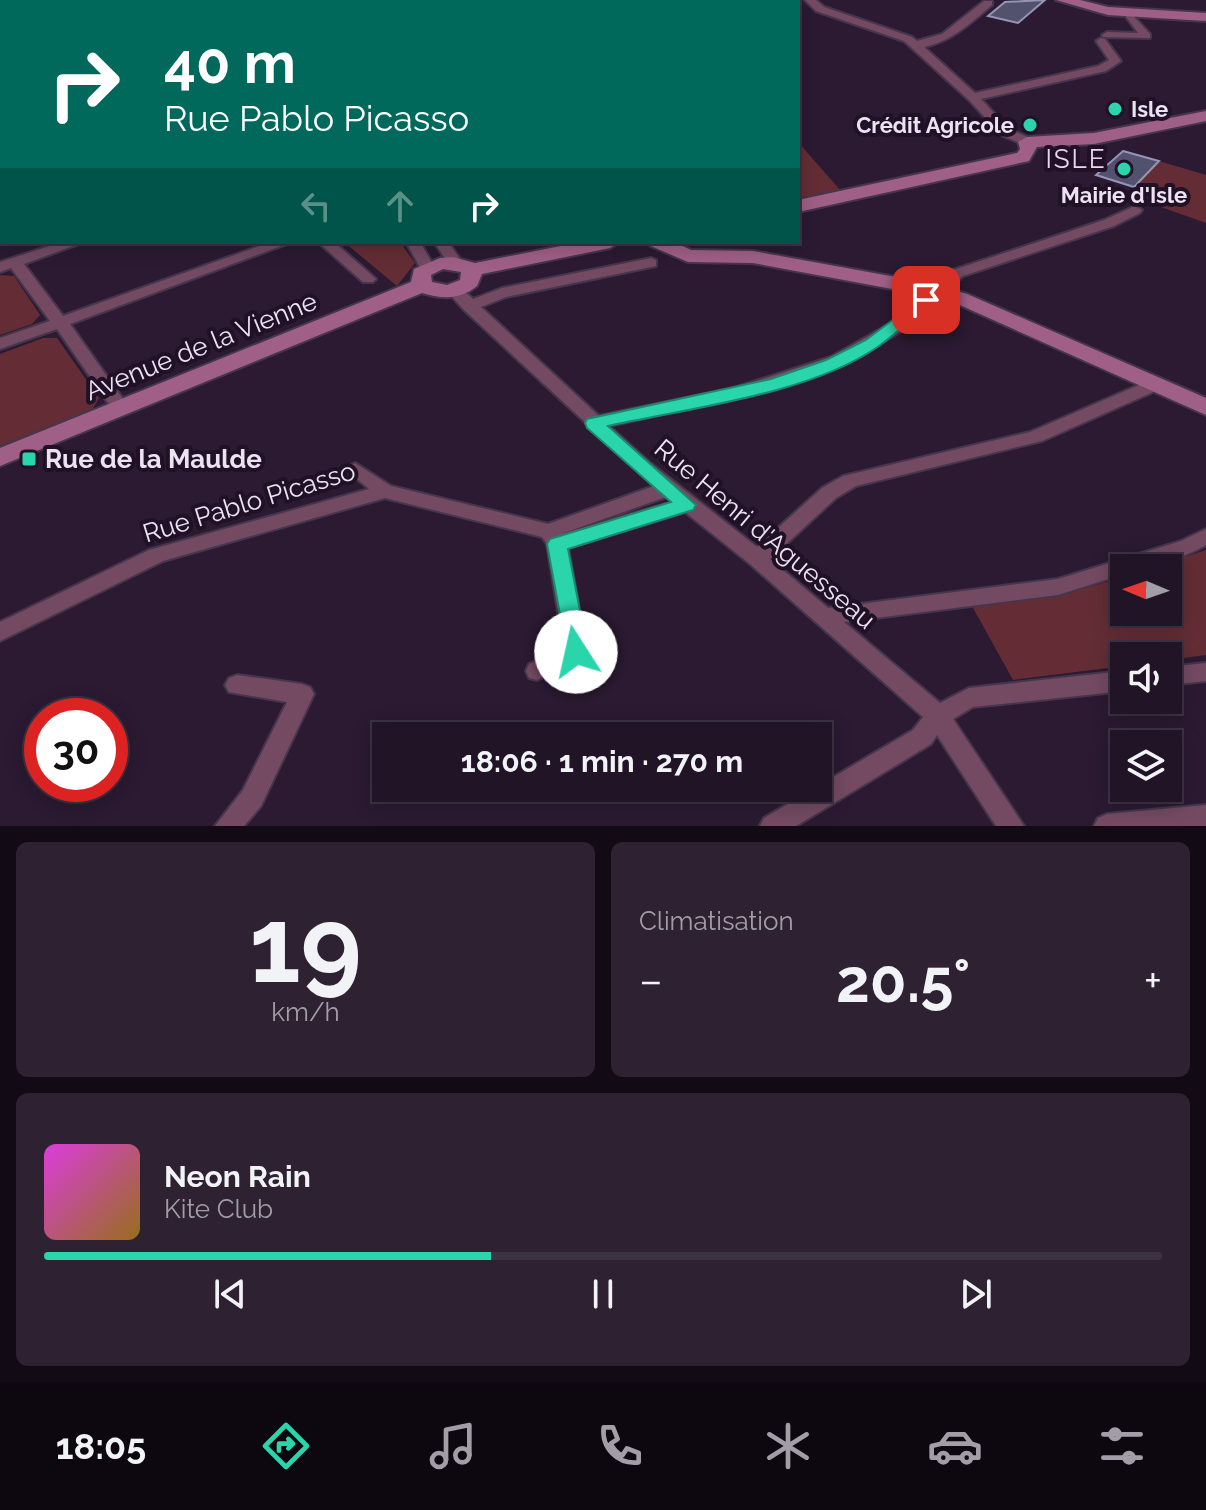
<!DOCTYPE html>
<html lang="fr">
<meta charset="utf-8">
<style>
:root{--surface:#201426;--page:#2d2132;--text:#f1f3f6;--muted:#a29ea7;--line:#3d3343;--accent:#2bd5ac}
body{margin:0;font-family:Raleway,sans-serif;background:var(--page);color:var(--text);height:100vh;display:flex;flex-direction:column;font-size:30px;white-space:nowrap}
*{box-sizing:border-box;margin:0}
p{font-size:26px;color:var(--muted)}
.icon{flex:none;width:44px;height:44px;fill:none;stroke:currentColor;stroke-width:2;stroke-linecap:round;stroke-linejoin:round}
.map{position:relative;height:826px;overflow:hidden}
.drawer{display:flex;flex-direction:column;gap:16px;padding:16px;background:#120b15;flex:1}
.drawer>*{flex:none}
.hud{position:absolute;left:0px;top:0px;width:800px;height:244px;box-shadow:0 4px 20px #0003,0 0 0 2px var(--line);background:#00695c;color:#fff;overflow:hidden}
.needle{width:52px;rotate:272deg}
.tools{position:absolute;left:1110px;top:554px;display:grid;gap:16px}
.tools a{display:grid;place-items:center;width:72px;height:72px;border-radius:0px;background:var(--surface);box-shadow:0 4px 20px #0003,0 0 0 2px var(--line);font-size:40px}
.speed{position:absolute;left:24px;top:698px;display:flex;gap:16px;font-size:40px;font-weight:700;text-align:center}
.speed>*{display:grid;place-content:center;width:104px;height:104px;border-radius:50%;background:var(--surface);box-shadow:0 4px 20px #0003,0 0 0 2px var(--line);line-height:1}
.speed .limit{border:12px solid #d22;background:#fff;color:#111}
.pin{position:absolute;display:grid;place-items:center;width:68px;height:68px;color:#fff;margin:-34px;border-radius:16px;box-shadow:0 4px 12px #0006}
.me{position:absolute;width:88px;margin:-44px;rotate:350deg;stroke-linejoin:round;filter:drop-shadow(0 0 6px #0008)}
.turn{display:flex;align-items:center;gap:28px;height:168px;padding:0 32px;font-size:36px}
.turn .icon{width:104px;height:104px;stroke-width:2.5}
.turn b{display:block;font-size:56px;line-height:68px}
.lanes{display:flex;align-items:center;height:76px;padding:0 32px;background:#0003;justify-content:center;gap:40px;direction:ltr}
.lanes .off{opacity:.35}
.big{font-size:60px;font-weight:700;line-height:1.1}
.drawer .card{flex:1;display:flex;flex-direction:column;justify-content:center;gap:12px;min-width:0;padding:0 28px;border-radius:12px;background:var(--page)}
.drawer .dial{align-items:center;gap:0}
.dial b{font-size:104px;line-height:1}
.song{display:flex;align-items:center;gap:24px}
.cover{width:96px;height:96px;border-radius:12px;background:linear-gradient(135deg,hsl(300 70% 55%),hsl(40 70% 35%))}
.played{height:8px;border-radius:4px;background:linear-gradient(90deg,var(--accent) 40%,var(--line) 40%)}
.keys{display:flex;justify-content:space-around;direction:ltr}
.heat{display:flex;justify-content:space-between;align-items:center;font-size:44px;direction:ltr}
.drawer .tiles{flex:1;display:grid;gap:16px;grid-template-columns:1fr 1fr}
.card:last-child{grid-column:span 2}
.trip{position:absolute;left:372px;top:722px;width:460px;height:80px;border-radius:0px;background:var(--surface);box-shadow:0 4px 20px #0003,0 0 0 2px var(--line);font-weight:700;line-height:80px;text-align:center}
.tabs{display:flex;height:128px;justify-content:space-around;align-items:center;background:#0d080f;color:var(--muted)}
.tabs .icon{width:56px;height:56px}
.tabs .current{color:var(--accent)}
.tabs b{font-size:36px;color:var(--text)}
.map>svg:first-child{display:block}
.green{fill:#642d35}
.building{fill:#52516e;stroke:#9695b6;stroke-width:2}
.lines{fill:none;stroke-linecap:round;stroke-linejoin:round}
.street-casing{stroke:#46364d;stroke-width:4}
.secondary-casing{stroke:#46364d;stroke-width:4}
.street{fill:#734a62;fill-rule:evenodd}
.secondary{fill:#a05f86;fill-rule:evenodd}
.route{fill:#2bd5ac;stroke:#1c8a70;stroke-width:2}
.poi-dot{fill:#2bd5ac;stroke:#211127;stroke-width:3}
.labels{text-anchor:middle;stroke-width:8;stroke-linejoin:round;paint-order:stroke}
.far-poi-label{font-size:22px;font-weight:bold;fill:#ede2f2;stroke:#211127;text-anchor:start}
.far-quarter-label{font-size:26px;letter-spacing:2px;fill:#ead5f4;stroke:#211127}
.street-label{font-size:26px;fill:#ede2f2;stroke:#211127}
.poi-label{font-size:26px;font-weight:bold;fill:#ede2f2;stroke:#211127;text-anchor:start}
</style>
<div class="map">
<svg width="1206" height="826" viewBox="0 0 1206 826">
<rect width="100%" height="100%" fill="#2b1a32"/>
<path class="green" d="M283,0H686L679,2Z
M798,142L841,191L798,198Z
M1159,161L1206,175V223L1127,195Z
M344,242H400L415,263L397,286Z
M0,275L14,276L40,315L32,324L0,335Z
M43,338H57L99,398L92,410L0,446V354Z
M1206,550V655L1168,660V656H1124V666L1013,680L972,606C1024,600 1075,593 1124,577V612H1168V568H1151Z"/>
<path class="building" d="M1045,0L1018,23L988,16L1005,2Z
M1123,151L1159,161L1134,187L1096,175Z"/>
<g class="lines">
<defs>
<path id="street" d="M247,0H258L259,2H248Z
M268,0H278L279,2H269Z
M805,0H816L824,7L912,37L917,41L942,34L984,1H992V5C971,23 952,41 924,47L975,93L1098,66L1109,60L1096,41L1101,38L1105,39L1121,61L1106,71L981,99L1009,129L1032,139V145L1027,146L1001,135L969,100L904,41L816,11Z
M1129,11L1150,34V38L1103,37L1102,35L1107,32L1138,33L1124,14Z
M1135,206L1142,210L1140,213L1114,226L963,276L900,332L843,365L776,389L609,426L649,462L757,547L822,488L843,476L1030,432L1148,381H1160L1163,385L1160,389L1042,441L856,486L836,498L770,559L828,608L1058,579L1181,541L1206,529V545C1182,559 1151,568 1124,568V574L1058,595L844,622L940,703L969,688L1124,671V691L973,707L953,719L1024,826H996L937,735L931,744L796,826H760L764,818L913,730L923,717L750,564L685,512L568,548L587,652L584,658L537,680L529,678L526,671L529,664L564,648L547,544L542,537L385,498L163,561L0,641V622L149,550L369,489L345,469L355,463L391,486L548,524L654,486L463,309L447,291L449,288H461L473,299L502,288L651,258L656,260V266L506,297L481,307L599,416L734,388L831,357L888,325L953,270L1104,220ZM666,497L673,502L561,534Z
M0,217H2V225H0Z
M62,242H84L24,264L63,316L271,242H292L70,324L130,409L121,415L115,413L57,329L0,349V338L50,321L11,268L0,272V262Z
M318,242H334L376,279L373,282H363Z
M406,242H420L435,268L432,271H422Z
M434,242H448L463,263L460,266H450Z
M1206,663V681L1168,685V667Z
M237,675L302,684L310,687L314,694L261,806L244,826H215L243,790L287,702L229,692L225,685L229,678Z
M1206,805V826H1094L1098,818L1107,814Z"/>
<path id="secondary" d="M1056,0H1080L1108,7L1206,13V21L1108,15Z
M1206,111V121L1094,144L1037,147L1029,161L798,212V200L1017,153L1020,149L1018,142L1027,137L1094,133Z
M581,242H620L610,248L482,274L477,286C460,300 442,299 422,293L0,466V448L411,282L414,269L440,258L453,257L475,263ZM443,269L461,272L460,280L447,285L432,282L431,275Z
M648,242H674L691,250L753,251L934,284L967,294L1206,398V415L953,302L930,296L753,263L688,262L651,246Z"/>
</defs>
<use href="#street" class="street-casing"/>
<use href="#secondary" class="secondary-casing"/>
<use href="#street" class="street"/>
<use href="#secondary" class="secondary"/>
</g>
<path class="route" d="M926,295L931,296V303C914,317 897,333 879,346C811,394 690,408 608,426L696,505L693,510L568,549L588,652L584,658L576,661L568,658L547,544L550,539L671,502L587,428L585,423L587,419L771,379L826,360L866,340Z"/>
<g class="poi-dot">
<circle cx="1115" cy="109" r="8"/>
<circle cx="1030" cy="125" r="8"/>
<circle cx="1124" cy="169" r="8"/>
<rect x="21" y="451" width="16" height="16" rx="4"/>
</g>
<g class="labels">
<g class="far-poi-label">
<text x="1131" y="117">Isle</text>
<text x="1014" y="133" text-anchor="end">Crédit Agricole</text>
<text x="1124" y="203" text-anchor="middle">Mairie d'Isle</text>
</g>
<g class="far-quarter-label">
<text x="1076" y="168">ISLE</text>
</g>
<g class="street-label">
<text transform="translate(201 346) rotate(-22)" y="9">Avenue de la Vienne</text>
<text transform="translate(249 502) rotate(-17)" y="9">Rue Pablo Picasso</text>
<text transform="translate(765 534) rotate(40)" y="9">Rue Henri d'Aguesseau</text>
</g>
<g class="poi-label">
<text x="45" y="468">Rue de la Maulde</text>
</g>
</g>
</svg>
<div class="tools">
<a><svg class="needle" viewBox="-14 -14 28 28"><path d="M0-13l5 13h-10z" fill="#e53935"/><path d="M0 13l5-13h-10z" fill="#a29ea7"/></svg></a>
<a><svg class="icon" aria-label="sound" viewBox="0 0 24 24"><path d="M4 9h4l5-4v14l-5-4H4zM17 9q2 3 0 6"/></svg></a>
<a><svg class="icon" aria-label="layers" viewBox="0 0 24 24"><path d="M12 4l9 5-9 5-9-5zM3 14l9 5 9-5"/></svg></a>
</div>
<div class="speed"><div class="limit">30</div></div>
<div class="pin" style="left:926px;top:300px;background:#d93025"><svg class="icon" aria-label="arrive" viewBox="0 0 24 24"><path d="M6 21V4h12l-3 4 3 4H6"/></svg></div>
<svg class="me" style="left:576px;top:652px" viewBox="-20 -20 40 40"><circle r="19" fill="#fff"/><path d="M0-13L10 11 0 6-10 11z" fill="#2bd5ac"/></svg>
<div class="trip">18:06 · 1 min · 270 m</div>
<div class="hud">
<div class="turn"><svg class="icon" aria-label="right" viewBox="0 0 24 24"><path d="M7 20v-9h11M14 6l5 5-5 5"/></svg><div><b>40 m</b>Rue Pablo Picasso</div></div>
<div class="lanes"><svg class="icon off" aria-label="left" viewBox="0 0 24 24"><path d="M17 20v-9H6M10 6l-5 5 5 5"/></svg><svg class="icon off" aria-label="ahead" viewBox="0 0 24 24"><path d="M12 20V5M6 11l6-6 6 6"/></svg><svg class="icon" aria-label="right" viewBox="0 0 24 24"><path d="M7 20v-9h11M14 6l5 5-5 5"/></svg></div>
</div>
</div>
<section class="drawer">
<div class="tiles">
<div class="card dial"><b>19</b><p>km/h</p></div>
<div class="card"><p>Climatisation</p>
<div class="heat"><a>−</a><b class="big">20.5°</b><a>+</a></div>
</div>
<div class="card">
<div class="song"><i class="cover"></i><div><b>Neon Rain</b><p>Kite Club</p></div></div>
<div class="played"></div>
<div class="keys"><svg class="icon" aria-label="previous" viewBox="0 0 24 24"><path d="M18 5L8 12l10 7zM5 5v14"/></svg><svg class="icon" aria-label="pause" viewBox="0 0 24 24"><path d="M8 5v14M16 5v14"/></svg><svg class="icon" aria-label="next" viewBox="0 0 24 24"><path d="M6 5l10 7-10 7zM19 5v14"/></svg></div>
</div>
</div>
</section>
<nav class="tabs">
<b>18:05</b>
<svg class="icon current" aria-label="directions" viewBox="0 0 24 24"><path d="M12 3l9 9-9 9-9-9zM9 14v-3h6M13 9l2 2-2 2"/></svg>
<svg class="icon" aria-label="music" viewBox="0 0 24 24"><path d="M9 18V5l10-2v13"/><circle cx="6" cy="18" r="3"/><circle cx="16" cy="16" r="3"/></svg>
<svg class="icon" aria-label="phone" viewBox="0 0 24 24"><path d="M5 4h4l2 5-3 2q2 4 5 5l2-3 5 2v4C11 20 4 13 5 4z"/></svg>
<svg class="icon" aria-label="climate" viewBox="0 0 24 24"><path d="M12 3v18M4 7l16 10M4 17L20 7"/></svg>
<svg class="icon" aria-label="car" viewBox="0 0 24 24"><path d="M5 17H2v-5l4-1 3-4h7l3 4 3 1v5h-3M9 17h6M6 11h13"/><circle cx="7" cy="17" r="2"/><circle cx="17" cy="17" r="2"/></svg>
<svg class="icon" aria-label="filters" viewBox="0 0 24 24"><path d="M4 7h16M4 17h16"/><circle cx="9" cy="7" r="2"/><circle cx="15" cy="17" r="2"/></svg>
</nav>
